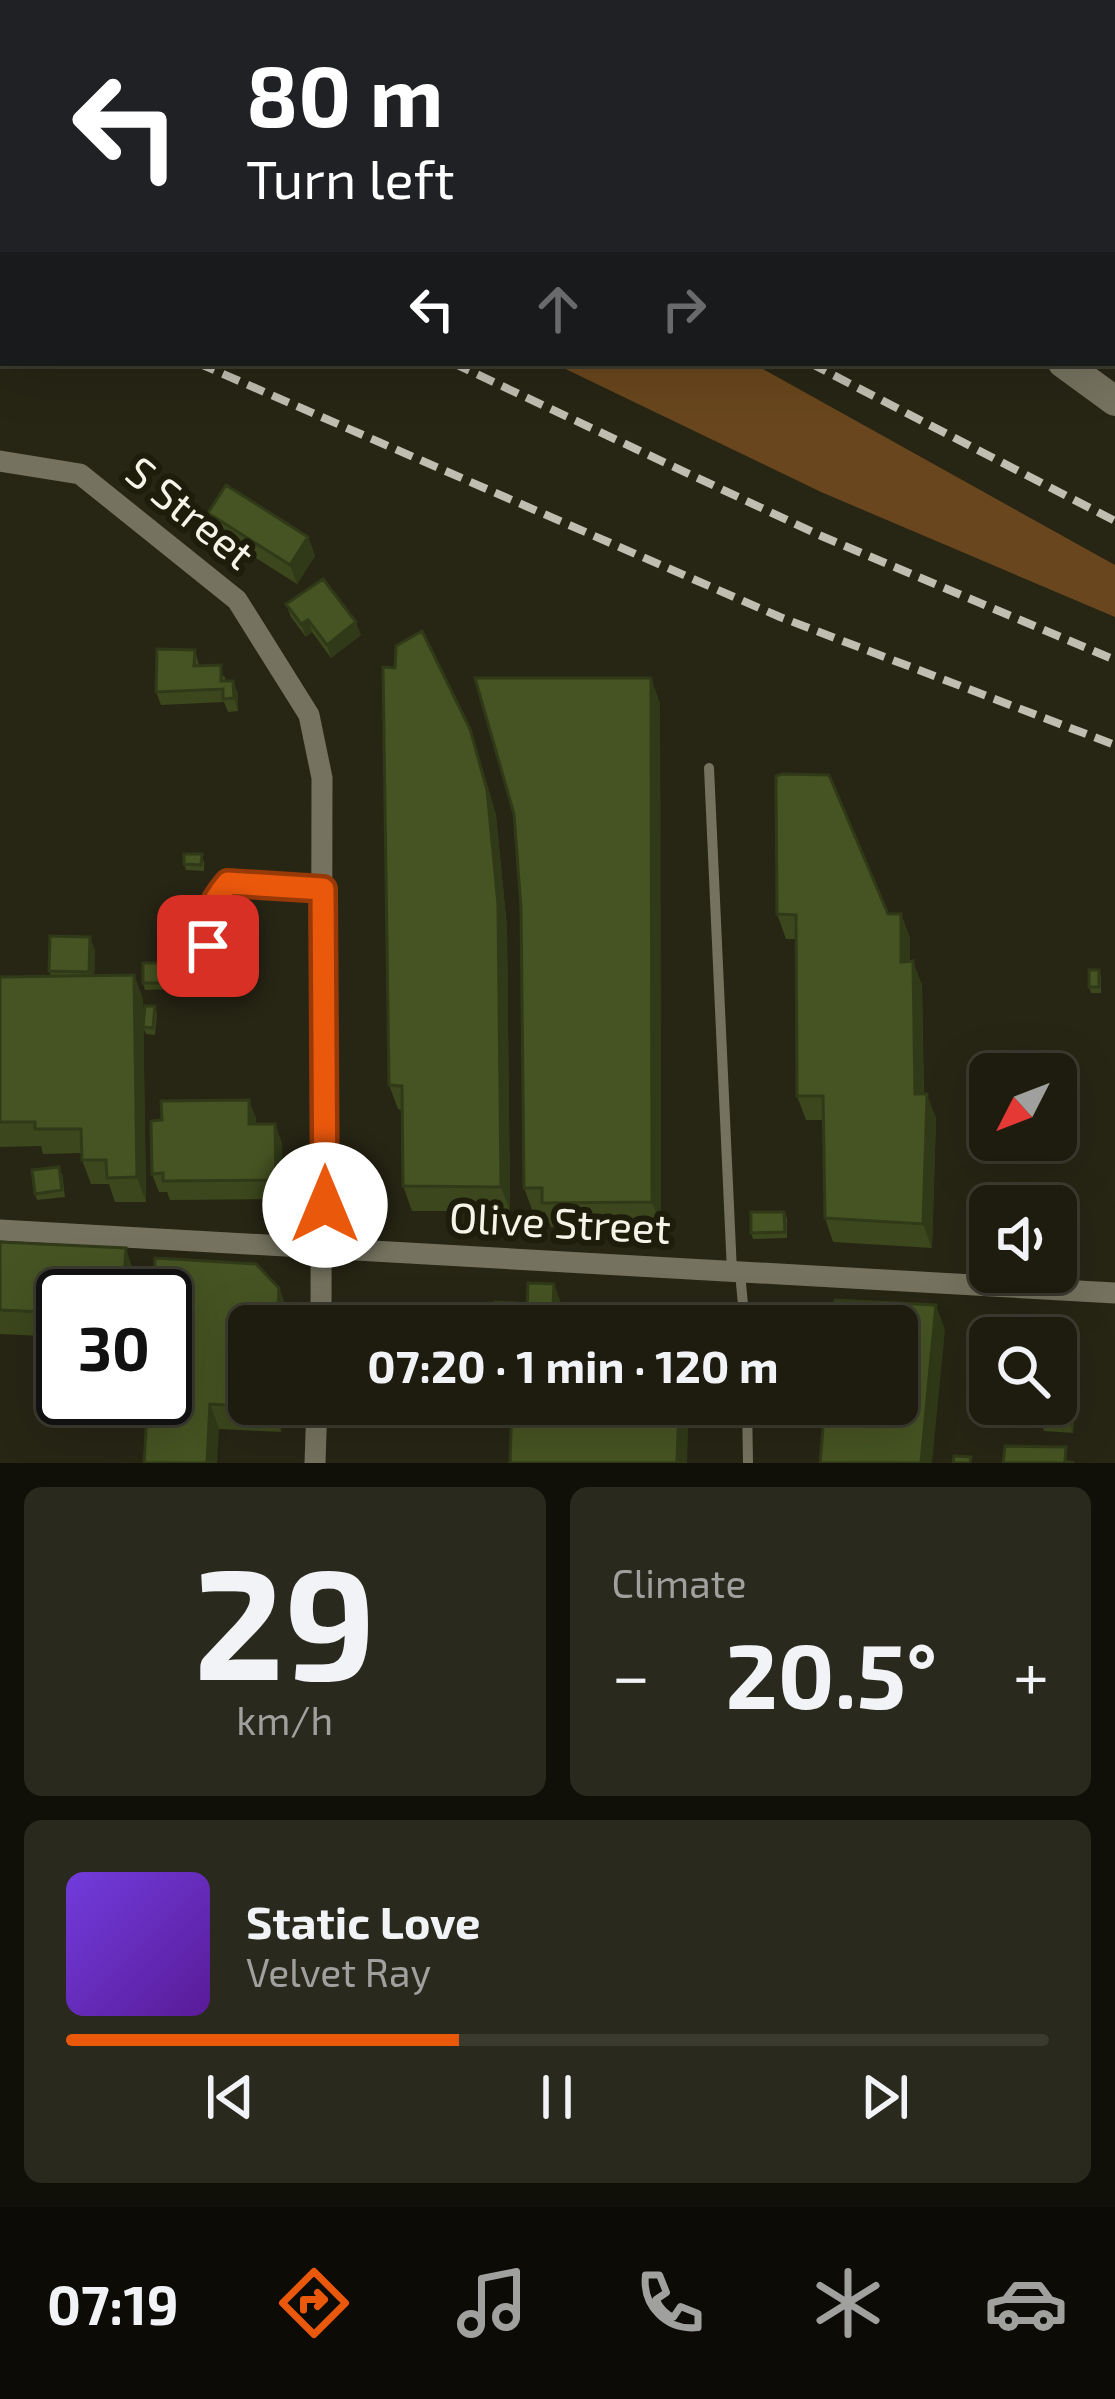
<!DOCTYPE html>
<meta charset="utf-8">
<style>
:root{--surface:#1d1c0f;--page:#2a291d;--text:#f1f3f6;--muted:#a0a19e;--line:#3b3a2f;--accent:#ea580c}
body{margin:0;font-family:"Exo 2",sans-serif;background:var(--page);color:var(--text);height:100vh;display:flex;flex-direction:column;font-size:45px;white-space:nowrap}
*{box-sizing:border-box;margin:0}
p{font-size:39px;color:var(--muted)}
.icon{flex:none;width:66px;height:66px;fill:none;stroke:currentColor;stroke-width:2;stroke-linecap:round;stroke-linejoin:round}
.map{position:relative;height:1463px;overflow:hidden}
.sheet{display:flex;flex-direction:column;gap:24px;padding:24px;background:#100f08;flex:1}
.sheet>*{flex:none}
.hud{position:absolute;left:0px;top:0px;width:1116px;height:366px;box-shadow:0 12px 48px #0002,0 0 0 3px var(--line);background:#202124;color:#fff;overflow:hidden}
.needle{width:78px;rotate:228deg}
.buttons{position:absolute;left:969px;top:1053px;display:grid;gap:24px}
.buttons a{display:grid;place-items:center;width:108px;height:108px;border-radius:18px;background:var(--surface);box-shadow:0 12px 48px #0002,0 0 0 3px var(--line);font-size:60px}
.speed{position:absolute;left:36px;top:1269px;display:flex;gap:24px;font-size:60px;font-weight:700;text-align:center}
.speed>*{display:grid;place-content:center;width:156px;height:156px;border-radius:50%;background:var(--surface);box-shadow:0 12px 48px #0002,0 0 0 3px var(--line);line-height:1}
.speed .limit{border:6px solid #111;border-radius:18px;background:#fff;color:#111}
.pin{position:absolute;display:grid;place-items:center;width:102px;height:102px;color:#fff;margin:-51px;border-radius:24px;box-shadow:0 6px 18px #0006}
.me{position:absolute;width:132px;margin:-66px;rotate:0deg;stroke-linejoin:round;filter:drop-shadow(0 0 9px #0008)}
.turn{display:flex;align-items:center;gap:42px;height:252px;padding:0 48px;font-size:54px}
.turn .icon{width:156px;height:156px;stroke-width:2.5}
.turn b{display:block;font-size:84px;line-height:102px}
.lanes{display:flex;align-items:center;height:114px;padding:0 48px;background:#0003;justify-content:center;gap:60px;direction:ltr}
.lanes .off{opacity:.35}
.big{font-size:90px;font-weight:700;line-height:1.1}
.sheet .widget{flex:1;display:flex;flex-direction:column;justify-content:center;gap:18px;min-width:0;padding:0 42px;border-radius:18px;background:var(--page)}
.sheet .dial{align-items:center;gap:0}
.dial b{font-size:156px;line-height:1}
.song{display:flex;align-items:center;gap:36px}
.cover{width:144px;height:144px;border-radius:18px;background:linear-gradient(135deg,hsl(260 70% 55%),hsl(270 70% 35%))}
.played{height:12px;border-radius:6px;background:linear-gradient(90deg,var(--accent) 40%,var(--line) 40%)}
.keys{display:flex;justify-content:space-around;direction:ltr}
.heat{display:flex;justify-content:space-between;align-items:center;font-size:66px;direction:ltr}
.sheet .tiles{flex:1;display:grid;gap:24px;grid-template-columns:1fr 1fr}
.widget:last-child{grid-column:span 2}
.trip{position:absolute;left:228px;top:1305px;width:690px;height:120px;border-radius:18px;background:var(--surface);box-shadow:0 12px 48px #0002,0 0 0 3px var(--line);font-weight:700;line-height:120px;text-align:center}
.dock{display:flex;height:192px;justify-content:space-around;align-items:center;background:#0c0b06;color:var(--muted)}
.dock .icon{width:84px;height:84px}
.dock .selected{color:var(--accent)}
.dock b{font-size:54px;color:var(--text)}
.map>svg:first-child{display:block}
.forest{fill:#69461d}
.lines{fill:none;stroke-linecap:round;stroke-linejoin:round}
.lane{stroke:#75735f;stroke-width:10}
.street{stroke:#75735f;stroke-width:21}
.secondary{stroke:#75735f;stroke-width:30}
.rail{stroke:#bfbeb1;stroke-width:8;stroke-dasharray:18 9;stroke-linecap:butt}
.wall{fill:#3c471d}
.shaded-wall{fill:#313a18}
.building{fill:#465322;stroke:#313a18;stroke-width:3}
.route-casing{stroke:#983908;stroke-width:30}
.route{stroke:#ea580c;stroke-width:21}
.labels{text-anchor:middle;stroke-width:12;stroke-linejoin:round;paint-order:stroke}
.street-label{font-size:42px;fill:#f4f4e8;stroke:#1e1c0b}
</style>
<div class="map">
<svg width="1115" height="1463" viewBox="0 0 1115 1463">
<rect width="100%" height="100%" fill="#272514"/>
<path class="forest" d="M0,0H140L146,3H3V103Z
M553,363H752L1115,565V617L821,492Z"/>
<g class="lines">
<path class="lane" d="M846,0L847,3
M514,3L516,0
M1113,226H1115
M709,768L732,1272
M208,946C204,920 210,904 228,883L323,889
M740,1273L745,1326
M747,1404L748,1463"/>
<path class="street" d="M752,3L761,0
M0,461L80,474L237,600L309,715L322,778L321,1326
M0,1230L1115,1293
M315,1463L317,1404"/>
<path class="secondary" d="M707,0L709,3
M1063,363L1115,401"/>
<path class="rail" d="M210,0L215,3
M0,128L3,129
M0,259L3,260
M198,363L780,617L1115,745
M453,363L819,535L1115,660
M810,363L1115,521"/>
</g>
<path class="wall" d="M373,0H489L487,3H377Z
M208,513L308,537L315,556L297,584L215,532Z
M286,604L361,635L331,658L312,632L306,637L291,617Z
M195,650L199,665L225,677V681H233L238,693V711L228,712L224,702L161,705L156,692Z
M660,703L661,1226L551,1227L545,1212H533L524,1188Z
M478,754L496,815L507,928L510,1211H412L403,1186L402,1110L398,1109L389,1085Z
M204,861V871L186,870L184,864Z
M777,914H901L910,938V961L922,985L924,1094L936,1118L932,1248L833,1242L825,1218L824,1120H806L797,1096L796,939H786Z
M95,950L94,976L134,975L143,999L146,1202H115L109,1184H91L82,1160V1153L43,1154L41,1146L0,1147V977L51,976L49,971Z
M170,963L172,969L173,989L145,990L143,983Z
M1099,970L1101,976V993H1091L1089,987Z
M155,1006L157,1013L155,1035L146,1034L143,1027Z
M249,1100L256,1124L282,1142L283,1199L170,1200L167,1192H159L152,1174L162,1120Z
M62,1173L65,1197L37,1200L35,1194Z
M784,1212L787,1218V1238L753,1239L751,1233Z
M0,1242L134,1273L133,1296H63V1337L0,1334Z
M554,1284L563,1309L516,1324L497,1323L495,1317L520,1311H527Z
M279,1288L288,1312L287,1326H249V1404H283L281,1432L219,1429L148,1398Z
M1077,1383L1073,1433L1044,1431L1039,1418Z"/>
<path class="shaded-wall" d="M464,0H489L487,3H462Z
M308,537L315,556L297,584L290,565Z
M308,620L312,632L306,637L301,624Z
M356,622L361,635L331,658L327,645Z
M651,678L660,703L661,1226L652,1202Z
M233,681L238,693V711L234,698Z
M470,729L496,815L507,928L510,1211L501,1187Z
M901,914L910,938V986L901,962Z
M90,937L95,950L94,984L89,972Z
M913,961L922,985L924,1119L915,1094Z
M134,975L143,999L146,1202L137,1177Z
M927,1094L936,1118L932,1248L923,1224Z
M249,1100L256,1118V1143L249,1124Z
M275,1124L282,1142L283,1199L276,1180Z
M126,1248L134,1273L133,1296H123Z
M554,1284L563,1309L562,1326H552Z
M279,1288L288,1312L287,1326H277Z
M936,1305L945,1330L932,1463H921Z
M1073,1370L1077,1383L1073,1433L1069,1421Z
M210,1404L219,1429L217,1463H207Z
M273,1404H283L281,1432L272,1408Z
M679,1404H689L687,1463H677Z"/>
<path class="building" d="M401,0H464L462,3H406Z
M1055,0H1088L1089,3H1056Z
M226,485L308,537L290,565L208,513Z
M323,579L356,622L327,645L308,620L301,624L286,604Z
M422,631L470,729L487,790L498,904L501,1187L403,1186L402,1086L389,1085L383,667L395,668L396,646Z
M157,649L195,650L194,666L221,665V681H233L234,698L223,699V689L156,692Z
M475,678H651L652,1202L542,1203V1188H524L521,908L514,814Z
M782,774L829,775L888,914H901V962L913,961L915,1094H927L923,1224L825,1218L823,1096H797L796,915L777,914L776,776Z
M184,854H202L201,865L184,864Z
M50,936L90,937L89,972L49,971Z
M143,963H170L171,983H143Z
M1089,970H1099V987H1089Z
M134,975L137,1177L107,1178L106,1160H82L81,1129H35V1122H0V977Z
M145,1006H155L153,1028L143,1027Z
M249,1100V1124H275L276,1180L163,1181V1173L152,1174L151,1121L162,1120L161,1101Z
M59,1167L62,1190L35,1194L32,1170Z
M751,1212H784L785,1232L751,1233Z
M0,1242L126,1248L123,1296H63V1313L0,1310Z
M155,1258L256,1264L279,1288L277,1326H249V1404H273L272,1408L210,1404L207,1463H144L148,1398H165V1296H153Z
M528,1283L554,1284L552,1326H516V1310L527,1311Z
M835,1300L936,1305L921,1463H820L825,1404H897V1326H833Z
M495,1302L517,1303L516,1318L495,1317Z
M1056,1369L1073,1370L1069,1421L1039,1418L1040,1404H1056Z
M512,1404H679L677,1463H510Z
M1005,1446L1066,1447L1065,1461L1074,1463H1003Z
M954,1456L971,1457L970,1463H953Z"/>
<g class="lines">
<defs>
<path id="route" d="M208,946C205,920 210,904 228,883L323,889L325,1205"/>
</defs>
<use href="#route" class="route-casing"/>
<use href="#route" class="route"/>
</g>
<g class="labels">
<g class="street-label">
<text transform="translate(190 513) rotate(39)" y="15">S Street</text>
<text transform="translate(560 1223) rotate(3)" y="15">Olive Street</text>
</g>
</g>
</svg>
<div class="buttons">
<a><svg class="needle" viewBox="-14 -14 28 28"><path d="M0-13l5 13h-10z" fill="#e53935"/><path d="M0 13l5-13h-10z" fill="#a0a19e"/></svg></a>
<a><svg class="icon" aria-label="sound" viewBox="0 0 24 24"><path d="M4 9h4l5-4v14l-5-4H4zM17 9q2 3 0 6"/></svg></a>
<a><svg class="icon" aria-label="search" viewBox="0 0 24 24"><circle cx="10" cy="10" r="6"/><path d="M15 15l6 6"/></svg></a>
</div>
<div class="speed"><div class="limit">30</div></div>
<div class="pin" style="left:208px;top:946px;background:#d93025"><svg class="icon" aria-label="arrive" viewBox="0 0 24 24"><path d="M6 21V4h12l-3 4 3 4H6"/></svg></div>
<svg class="me" style="left:325px;top:1205px" viewBox="-20 -20 40 40"><circle r="19" fill="#fff"/><path d="M0-13L10 11 0 6-10 11z" fill="#ea580c"/></svg>
<div class="trip">07:20 · 1 min · 120 m</div>
<div class="hud">
<div class="turn"><svg class="icon" aria-label="left" viewBox="0 0 24 24"><path d="M17 20v-9H6M10 6l-5 5 5 5"/></svg><div><b>80 m</b>Turn left</div></div>
<div class="lanes"><svg class="icon" aria-label="left" viewBox="0 0 24 24"><path d="M17 20v-9H6M10 6l-5 5 5 5"/></svg><svg class="icon off" aria-label="ahead" viewBox="0 0 24 24"><path d="M12 20V5M6 11l6-6 6 6"/></svg><svg class="icon off" aria-label="right" viewBox="0 0 24 24"><path d="M7 20v-9h11M14 6l5 5-5 5"/></svg></div>
</div>
</div>
<section class="sheet">
<div class="tiles">
<div class="widget dial"><b>29</b><p>km/h</p></div>
<div class="widget"><p>Climate</p>
<div class="heat"><a>−</a><b class="big">20.5°</b><a>+</a></div>
</div>
<div class="widget">
<div class="song"><i class="cover"></i><div><b>Static Love</b><p>Velvet Ray</p></div></div>
<div class="played"></div>
<div class="keys"><svg class="icon" aria-label="previous" viewBox="0 0 24 24"><path d="M18 5L8 12l10 7zM5 5v14"/></svg><svg class="icon" aria-label="pause" viewBox="0 0 24 24"><path d="M8 5v14M16 5v14"/></svg><svg class="icon" aria-label="next" viewBox="0 0 24 24"><path d="M6 5l10 7-10 7zM19 5v14"/></svg></div>
</div>
</div>
</section>
<nav class="dock">
<b>07:19</b>
<svg class="icon selected" aria-label="directions" viewBox="0 0 24 24"><path d="M12 3l9 9-9 9-9-9zM9 14v-3h6M13 9l2 2-2 2"/></svg>
<svg class="icon" aria-label="music" viewBox="0 0 24 24"><path d="M9 18V5l10-2v13"/><circle cx="6" cy="18" r="3"/><circle cx="16" cy="16" r="3"/></svg>
<svg class="icon" aria-label="phone" viewBox="0 0 24 24"><path d="M5 4h4l2 5-3 2q2 4 5 5l2-3 5 2v4C11 20 4 13 5 4z"/></svg>
<svg class="icon" aria-label="climate" viewBox="0 0 24 24"><path d="M12 3v18M4 7l16 10M4 17L20 7"/></svg>
<svg class="icon" aria-label="car" viewBox="0 0 24 24"><path d="M5 17H2v-5l4-1 3-4h7l3 4 3 1v5h-3M9 17h6M6 11h13"/><circle cx="7" cy="17" r="2"/><circle cx="17" cy="17" r="2"/></svg>
</nav>
